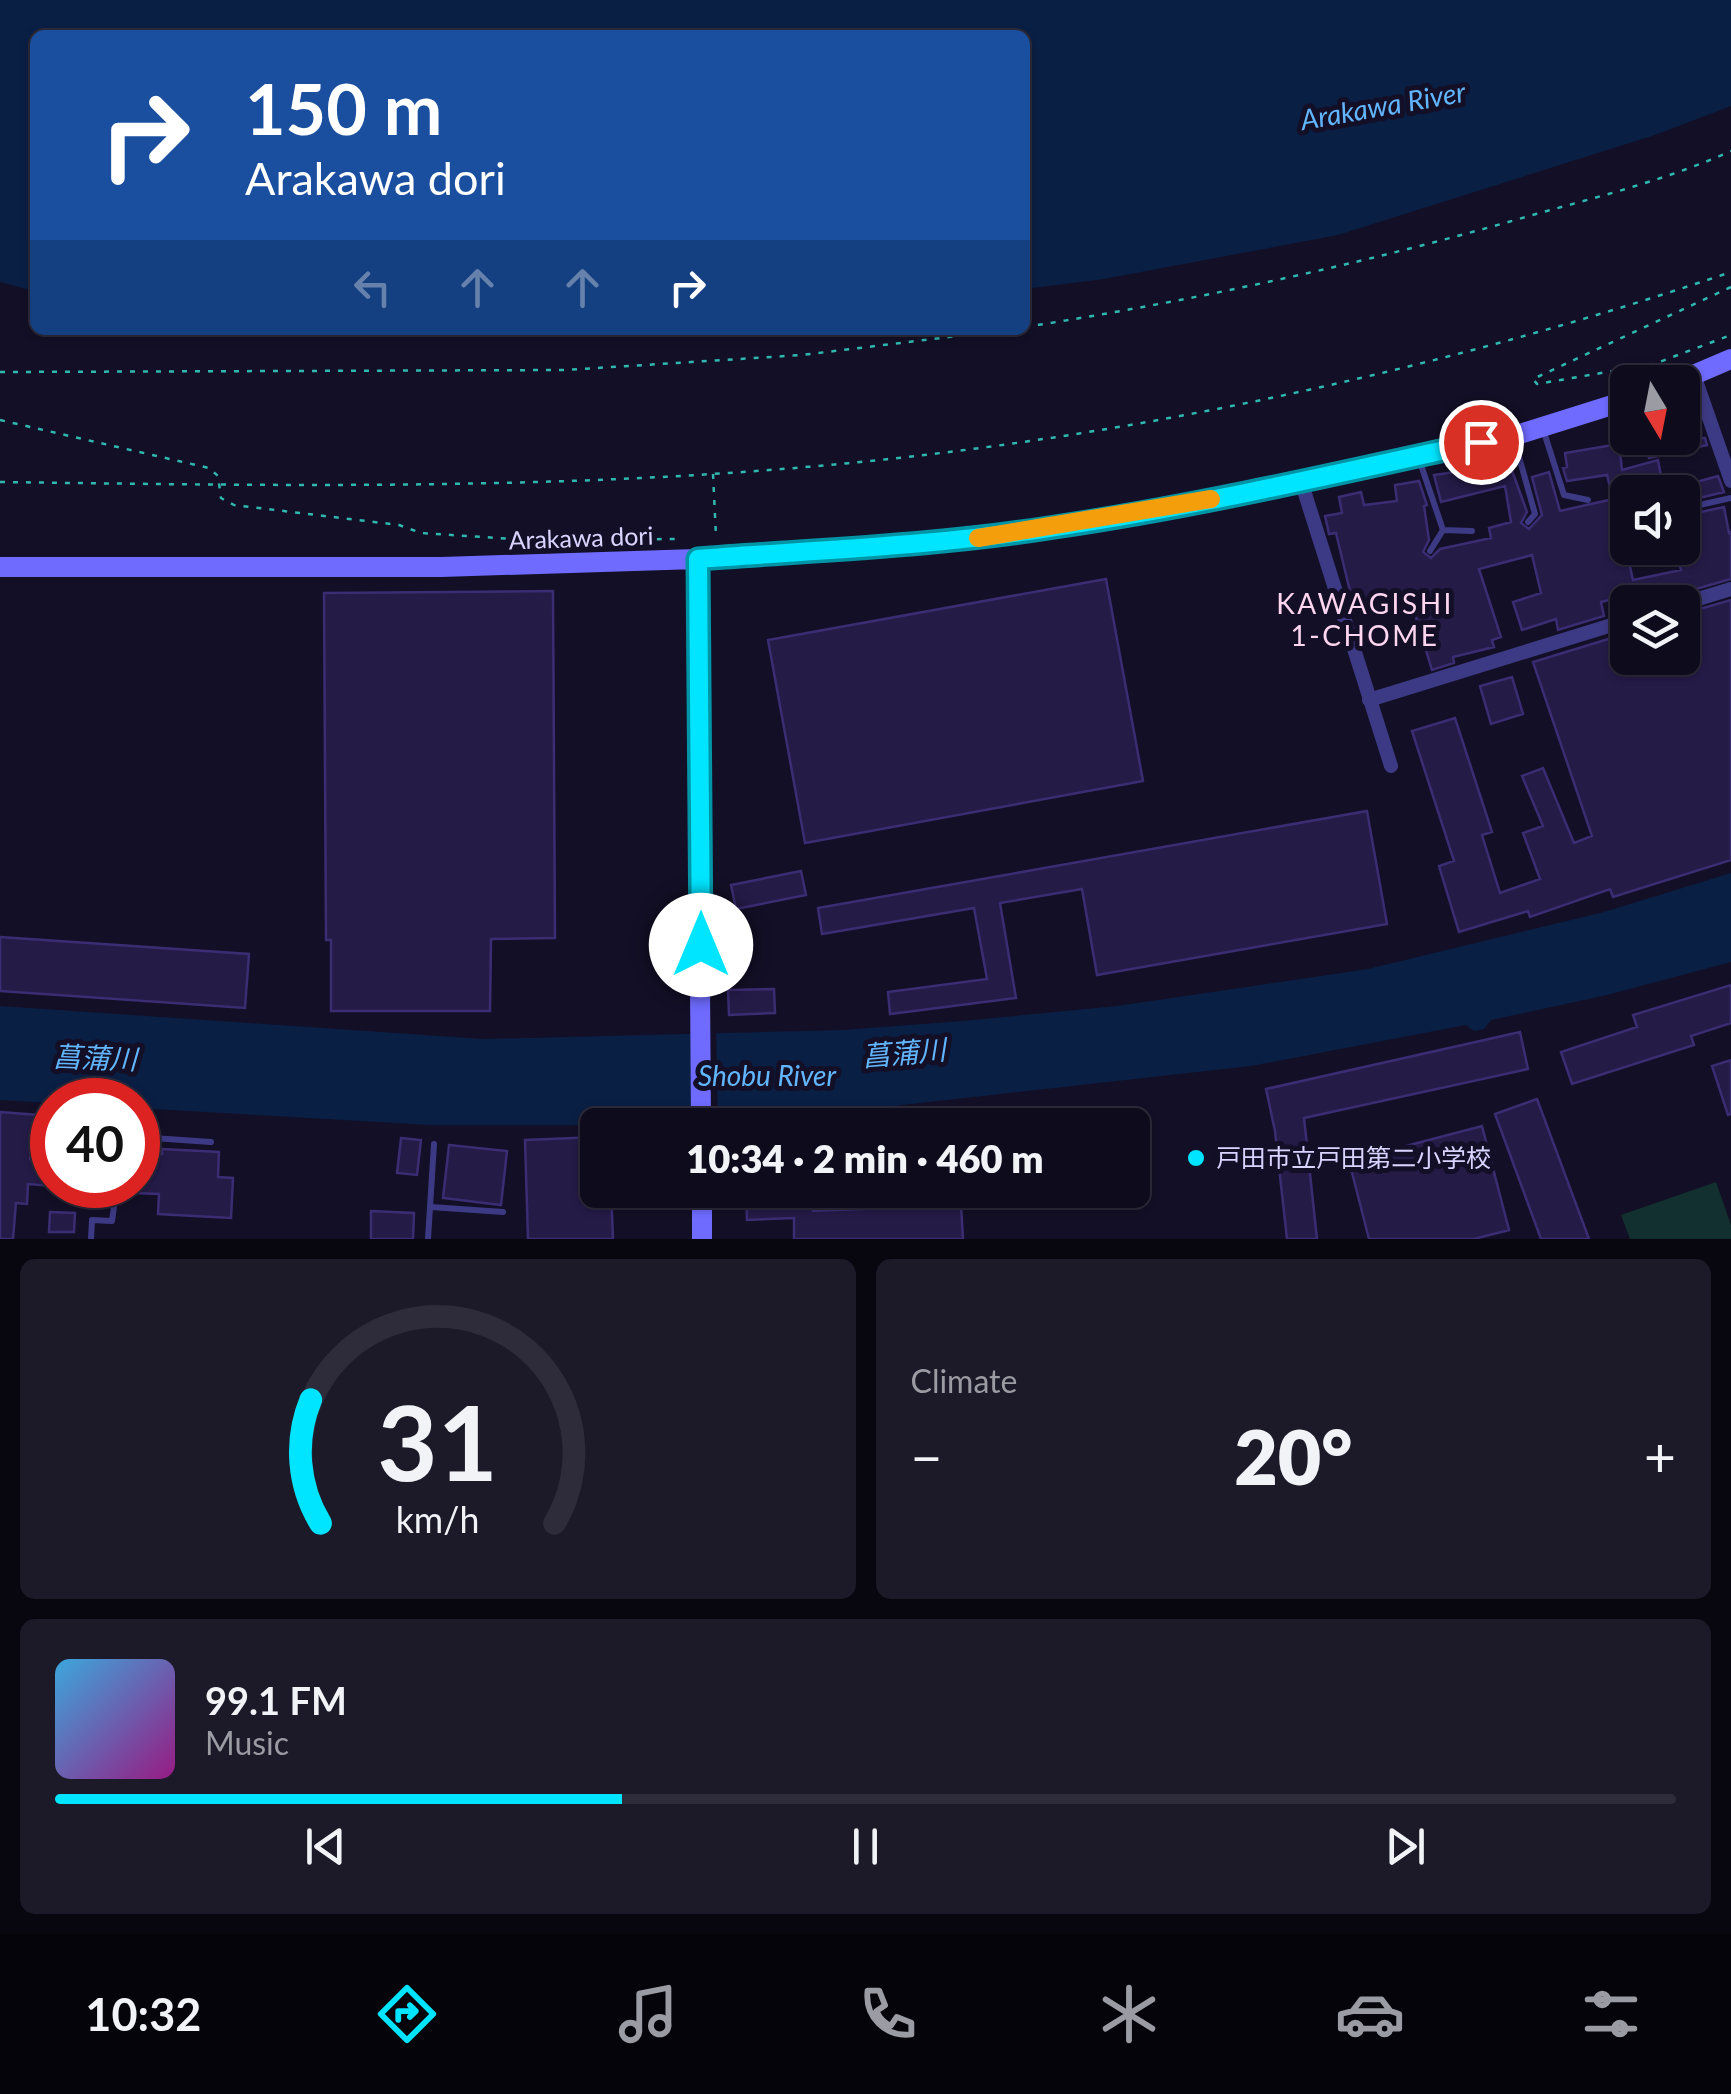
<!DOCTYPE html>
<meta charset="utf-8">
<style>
:root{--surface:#0e0b1c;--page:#1c1929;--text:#f1f3f6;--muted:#9b9ba3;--line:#2e2b3b;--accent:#00e5ff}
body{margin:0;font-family:Lato,"Noto Sans JP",sans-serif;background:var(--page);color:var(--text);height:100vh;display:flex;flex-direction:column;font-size:38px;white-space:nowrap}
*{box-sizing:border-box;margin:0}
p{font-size:32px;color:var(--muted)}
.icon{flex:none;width:55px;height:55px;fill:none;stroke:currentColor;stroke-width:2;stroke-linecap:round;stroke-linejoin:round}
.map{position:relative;height:1239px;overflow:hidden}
.sheet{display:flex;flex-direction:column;gap:20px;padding:20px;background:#08060f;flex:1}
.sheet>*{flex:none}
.guide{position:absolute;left:30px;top:30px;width:1000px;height:305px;border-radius:15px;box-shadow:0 2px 8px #0004,0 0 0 2px var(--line);background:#1a4fa0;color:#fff;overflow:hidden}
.needle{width:65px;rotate:170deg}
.buttons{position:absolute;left:1610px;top:365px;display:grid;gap:20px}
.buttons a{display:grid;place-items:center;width:90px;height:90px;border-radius:15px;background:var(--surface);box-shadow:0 2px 8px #0004,0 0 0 2px var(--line);font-size:50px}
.speed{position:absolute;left:30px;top:1078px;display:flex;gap:20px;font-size:50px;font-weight:700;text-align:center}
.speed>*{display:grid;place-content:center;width:130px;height:130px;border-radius:50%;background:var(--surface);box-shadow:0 2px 8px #0004,0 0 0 2px var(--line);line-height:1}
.speed .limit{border:15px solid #d22;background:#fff;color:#111}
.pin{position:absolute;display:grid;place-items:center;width:85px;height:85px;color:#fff;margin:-42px;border:5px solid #fff;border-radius:50%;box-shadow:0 2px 10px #0007}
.me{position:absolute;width:110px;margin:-55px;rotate:0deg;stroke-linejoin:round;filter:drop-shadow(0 0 8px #0008)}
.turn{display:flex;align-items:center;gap:35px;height:210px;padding:0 50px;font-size:45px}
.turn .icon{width:130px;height:130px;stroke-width:2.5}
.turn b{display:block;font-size:70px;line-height:85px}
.lanes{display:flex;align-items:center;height:95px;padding:0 50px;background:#0003;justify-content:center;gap:50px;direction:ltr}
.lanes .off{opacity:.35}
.big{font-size:75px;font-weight:800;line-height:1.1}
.sheet .widget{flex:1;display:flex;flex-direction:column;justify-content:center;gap:15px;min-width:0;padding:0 35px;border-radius:15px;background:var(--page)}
.sheet .dial{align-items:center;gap:0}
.dial svg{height:260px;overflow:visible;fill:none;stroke:var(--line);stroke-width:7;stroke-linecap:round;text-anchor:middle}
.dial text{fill:var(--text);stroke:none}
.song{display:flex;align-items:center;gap:30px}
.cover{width:120px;height:120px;border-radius:15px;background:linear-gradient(135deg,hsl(200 70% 55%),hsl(310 70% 35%))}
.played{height:10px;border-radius:5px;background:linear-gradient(90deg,var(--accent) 35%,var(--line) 35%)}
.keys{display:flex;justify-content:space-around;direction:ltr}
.heat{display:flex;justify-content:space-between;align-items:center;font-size:55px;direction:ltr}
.sheet .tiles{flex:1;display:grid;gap:20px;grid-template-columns:1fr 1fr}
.widget:last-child{grid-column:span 2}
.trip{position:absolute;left:580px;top:1108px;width:570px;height:100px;border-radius:15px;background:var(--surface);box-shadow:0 2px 8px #0004,0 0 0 2px var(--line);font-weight:800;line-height:100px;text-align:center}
.dock{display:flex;height:160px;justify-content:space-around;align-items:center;background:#06040b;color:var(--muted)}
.dock .icon{width:70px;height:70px}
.dock .selected{color:var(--accent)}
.dock b{font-size:45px;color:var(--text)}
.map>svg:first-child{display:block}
.green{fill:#12302f}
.water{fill:#0a1f44}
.pier{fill:#130f26}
.building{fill:#241b47;stroke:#3b2d73;stroke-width:2.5}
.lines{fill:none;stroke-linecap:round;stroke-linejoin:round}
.path{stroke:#2fb8b0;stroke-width:2.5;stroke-dasharray:5 8;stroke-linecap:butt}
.lane{stroke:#3d3a85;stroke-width:6}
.street{stroke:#3d3a85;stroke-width:14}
.secondary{stroke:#6f6bff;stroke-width:20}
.route-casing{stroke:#0095a6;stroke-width:25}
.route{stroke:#00e5ff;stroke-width:18}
.slow{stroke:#f59e0b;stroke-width:18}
.poi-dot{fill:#00e5ff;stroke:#130f26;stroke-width:4}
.labels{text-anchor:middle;stroke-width:10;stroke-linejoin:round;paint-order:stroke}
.street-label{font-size:25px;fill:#d9d4ff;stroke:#130f26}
.poi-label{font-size:25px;fill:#d9d4ff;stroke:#130f26;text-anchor:start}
.water-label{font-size:28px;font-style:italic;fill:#62b6ff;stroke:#130f26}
.neighbourhood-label{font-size:28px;letter-spacing:2.5px;fill:#ffd6f0;stroke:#130f26}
</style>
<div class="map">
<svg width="1731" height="1239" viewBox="0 0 1731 1239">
<rect width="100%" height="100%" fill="#130f26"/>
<path class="green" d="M1716,1182L1731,1225V1239H1630L1621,1215Z"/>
<path class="water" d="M0,0H1731V106L1655,135L1338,235L1104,279L1025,289V35H35V291L0,282Z
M1731,873V962L1607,995L1491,1020L1484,1029L1474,1031L1466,1025L1251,1066L724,1125H429L138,1108V1100H52V1103L0,1100V1006L483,1039L843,1030L963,1021L1117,1006L1368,969L1604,912Z"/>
<path class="pier" d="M716,1027L718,1125H692V1029Z"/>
<path class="building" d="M1692,400L1701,427V438H1705L1707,445L1649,458L1644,438H1682V404Z
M1619,444L1622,470L1658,460L1664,492H1628V558L1633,580L1681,570L1676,550L1682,549V516L1724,507L1729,533L1731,532V579L1682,593L1652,598L1651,590L1601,602L1604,616L1558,630L1556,619L1522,630L1513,602L1541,593L1532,555L1479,569L1501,637L1492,640L1494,647L1453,657L1454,663L1432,670L1413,608L1408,610L1404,593L1354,608L1336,533L1329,534L1325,516L1342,513L1339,497L1361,492L1364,505L1397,501L1395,485L1419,481L1427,505L1424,506L1429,540L1423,552L1431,558L1440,549L1491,538L1489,528L1511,522L1505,486L1441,502L1434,475L1484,468L1485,472L1510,465L1527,512L1521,523L1529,529L1542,515L1532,477L1549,472L1560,511L1613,499L1607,475L1567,481L1563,468L1567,467L1565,453Z
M1718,476L1724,492L1682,502V486Z
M1106,579L1143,781L805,843L768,640Z
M553,591L555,938L491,939L490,1011H331V940H326L324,593Z
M1731,600V860L1613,897L1610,889L1530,917L1528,911L1459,932L1439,866L1454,861L1412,731L1455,718L1492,832L1482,835L1500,893L1540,879L1523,833L1543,826L1522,776L1543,768L1574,843L1592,836L1533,662L1628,633V658H1682V614Z
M1512,677L1523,714L1491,724L1480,686Z
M1367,811L1387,924L1097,975L1082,889L1000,903L1016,998L890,1014L888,992L987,979L974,908L822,934L818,908Z
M801,871L806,895L736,909L731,885Z
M0,937L249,954L245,1008L0,991Z
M1731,985V1023L1691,1036L1694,1045L1572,1084L1561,1052L1637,1027L1633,1015Z
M774,989L775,1013L729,1015L728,990Z
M1520,1032L1528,1069L1304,1118L1317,1239H1287L1275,1131L1266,1089Z
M1731,1060V1114L1728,1115L1712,1066Z
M1537,1099L1589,1239H1541L1495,1114Z
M0,1112L52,1116V1130L33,1129L30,1159L52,1161V1186L28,1184L27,1204L16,1203L13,1239H0Z
M1482,1126L1509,1230L1474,1239H1369L1349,1161Z
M598,1137V1190H611L613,1239H528L525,1140Z
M401,1138L421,1140L417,1175L397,1173Z
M449,1145L507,1151L501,1205L443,1198Z
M162,1149L219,1152L218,1177L233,1178L231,1218L158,1214L159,1194L136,1193L139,1153L162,1154Z
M746,1190H812L813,1211L961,1205L963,1239H794V1218L747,1220Z
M371,1211L414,1213L413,1239H371Z
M50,1212L75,1213L74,1232H49Z"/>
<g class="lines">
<path class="path" d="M1731,287L1533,379L1537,384L1654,364L1731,335
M1025,327C1198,300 1368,263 1536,214C1601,196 1669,179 1731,151
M0,372L565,370L802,355L1006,330
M0,420L209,468L218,476L221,498L234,505L399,525L421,533L528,540L679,539
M713,474L716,536
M0,482C296,486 594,491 889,459C1174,428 1460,364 1731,272"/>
<path class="lane" d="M1543,429L1564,495L1588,500
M1514,439L1535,514L1528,522
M1419,459L1443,530L1472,531
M1682,509L1731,498
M1430,551L1443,530
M138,1137L211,1142
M431,1207L503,1212
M91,1239L92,1220L112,1221L117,1185
M428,1239L434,1144"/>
<path class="street" d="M1694,375L1731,481
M1301,481L1391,766
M1682,604L1731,589
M1369,700L1628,620"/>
<path class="secondary" d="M1677,382L1731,359
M697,559L701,1125
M0,567H441L697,559L972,538L1055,528L1301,481L1523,433L1628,400
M702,1190V1239"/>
</g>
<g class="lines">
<defs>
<path id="route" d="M701,945L698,559C816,550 937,546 1055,527C1198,506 1340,473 1481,442"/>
</defs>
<use href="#route" class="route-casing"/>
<use href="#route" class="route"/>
<path class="slow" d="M978,538L1211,499"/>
</g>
<circle class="poi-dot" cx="1196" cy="1158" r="10"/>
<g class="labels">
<g class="street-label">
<text transform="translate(581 538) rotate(-2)" y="9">Arakawa dori</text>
</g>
<g class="poi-label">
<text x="1216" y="1167">戸田市立戸田第二小学校</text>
</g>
<g class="water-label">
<text transform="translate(1383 106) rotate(-10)" y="10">Arakawa River</text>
<text transform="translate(904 1053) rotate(-5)" y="10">菖蒲川</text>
<text transform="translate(95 1058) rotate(2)" y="10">菖蒲川</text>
<text x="767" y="1086">Shobu River</text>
</g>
<g class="neighbourhood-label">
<text x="1365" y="614">KAWAGISHI<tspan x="1365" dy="32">1-CHOME</tspan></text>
</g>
</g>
</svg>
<div class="buttons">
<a><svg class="needle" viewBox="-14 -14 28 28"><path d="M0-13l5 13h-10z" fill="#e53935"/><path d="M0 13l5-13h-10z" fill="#9b9ba3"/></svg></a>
<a><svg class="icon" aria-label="sound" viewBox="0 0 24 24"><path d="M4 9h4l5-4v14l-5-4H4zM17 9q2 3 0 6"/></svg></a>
<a><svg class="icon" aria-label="layers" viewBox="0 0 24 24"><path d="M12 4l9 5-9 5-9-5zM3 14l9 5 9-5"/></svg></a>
</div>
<div class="speed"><div class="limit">40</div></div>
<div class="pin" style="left:1481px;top:442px;background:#d93025"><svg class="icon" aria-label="arrive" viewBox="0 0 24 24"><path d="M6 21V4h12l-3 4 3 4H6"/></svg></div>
<svg class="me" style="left:701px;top:945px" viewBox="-20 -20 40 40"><circle r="19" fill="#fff"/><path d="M0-13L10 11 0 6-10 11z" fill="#00e5ff"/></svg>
<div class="trip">10:34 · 2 min · 460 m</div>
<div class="guide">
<div class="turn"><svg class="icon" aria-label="right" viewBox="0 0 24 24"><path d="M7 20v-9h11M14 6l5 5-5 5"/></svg><div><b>150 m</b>Arakawa dori</div></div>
<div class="lanes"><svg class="icon off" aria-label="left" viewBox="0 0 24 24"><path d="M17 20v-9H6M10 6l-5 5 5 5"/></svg><svg class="icon off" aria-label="ahead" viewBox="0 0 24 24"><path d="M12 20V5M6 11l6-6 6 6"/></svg><svg class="icon off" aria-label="ahead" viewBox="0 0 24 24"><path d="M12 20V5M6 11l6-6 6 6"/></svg><svg class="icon" aria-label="right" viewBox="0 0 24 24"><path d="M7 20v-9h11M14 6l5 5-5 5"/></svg></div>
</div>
</div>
<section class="sheet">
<div class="tiles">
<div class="widget dial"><svg viewBox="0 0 100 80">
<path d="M14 69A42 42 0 1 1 86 69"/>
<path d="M14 69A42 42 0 0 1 11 31" stroke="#00e5ff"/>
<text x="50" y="56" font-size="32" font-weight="700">31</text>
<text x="50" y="72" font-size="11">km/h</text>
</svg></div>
<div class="widget"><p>Climate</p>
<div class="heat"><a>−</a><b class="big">20°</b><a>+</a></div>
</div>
<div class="widget">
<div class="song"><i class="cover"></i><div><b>99.1 FM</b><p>Music</p></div></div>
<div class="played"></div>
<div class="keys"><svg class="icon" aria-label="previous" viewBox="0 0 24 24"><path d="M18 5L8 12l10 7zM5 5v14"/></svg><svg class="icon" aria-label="pause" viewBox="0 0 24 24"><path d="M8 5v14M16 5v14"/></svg><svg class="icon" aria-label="next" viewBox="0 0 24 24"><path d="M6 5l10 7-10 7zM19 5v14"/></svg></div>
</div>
</div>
</section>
<nav class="dock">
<b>10:32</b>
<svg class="icon selected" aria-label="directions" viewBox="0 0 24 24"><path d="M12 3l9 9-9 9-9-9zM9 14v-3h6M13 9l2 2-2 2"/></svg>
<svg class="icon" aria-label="music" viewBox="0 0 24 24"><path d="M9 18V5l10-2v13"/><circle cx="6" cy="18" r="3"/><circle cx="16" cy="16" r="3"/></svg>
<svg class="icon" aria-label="phone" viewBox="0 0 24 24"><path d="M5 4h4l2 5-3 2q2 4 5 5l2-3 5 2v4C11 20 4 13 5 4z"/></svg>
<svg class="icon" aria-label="climate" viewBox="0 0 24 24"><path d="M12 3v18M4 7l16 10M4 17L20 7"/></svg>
<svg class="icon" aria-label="car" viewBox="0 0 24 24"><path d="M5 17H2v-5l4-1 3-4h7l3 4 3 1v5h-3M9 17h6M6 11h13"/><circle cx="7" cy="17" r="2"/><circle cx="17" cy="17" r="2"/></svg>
<svg class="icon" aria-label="filters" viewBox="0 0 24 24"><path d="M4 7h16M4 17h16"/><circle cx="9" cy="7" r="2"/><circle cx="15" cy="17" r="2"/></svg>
</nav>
